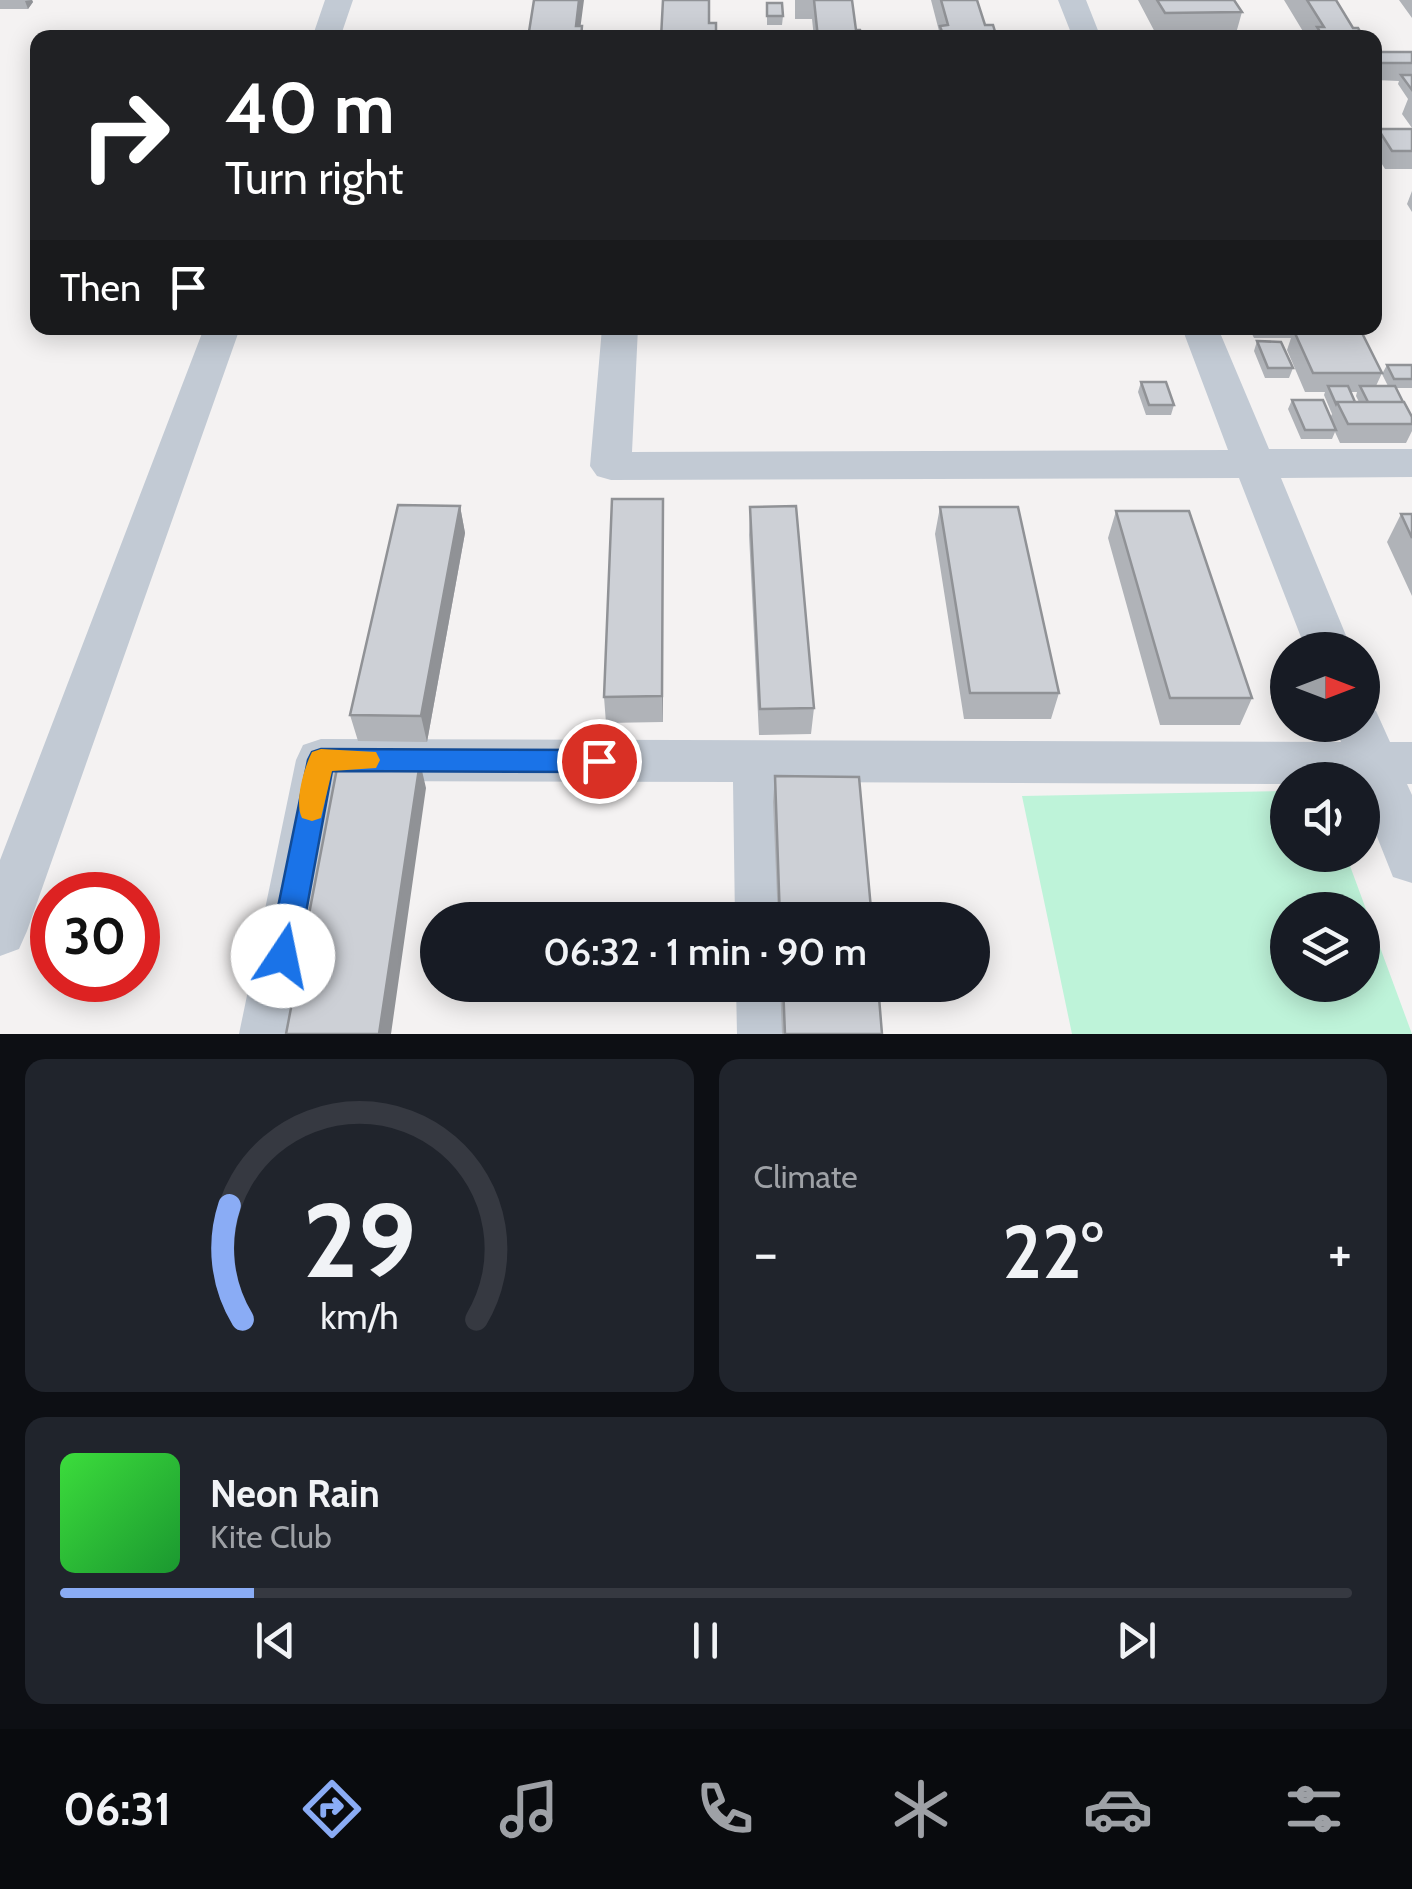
<!DOCTYPE html>
<meta charset="utf-8">
<style>
:root{--surface:#171b24;--page:#20242c;--text:#f1f3f6;--muted:#9ea1a6;--line:#363941;--accent:#8aacf5}
body{margin:0;font-family:Cabin,sans-serif;background:var(--page);color:var(--text);height:100vh;display:flex;flex-direction:column;font-size:38px;white-space:nowrap}
*{box-sizing:border-box;margin:0}
p{font-size:32px;color:var(--muted)}
.icon{flex:none;width:55px;height:55px;fill:none;stroke:currentColor;stroke-width:2;stroke-linecap:round;stroke-linejoin:round}
.map{position:relative;height:1034px;overflow:hidden}
.panel{display:flex;flex-direction:column;gap:25px;padding:25px;background:#0d0f14;flex:1}
.panel>*{flex:none}
.banner{position:absolute;left:30px;top:30px;width:1352px;height:305px;border-radius:20px;box-shadow:0 5px 25px #0003;background:#202124;color:#fff;overflow:hidden}
.needle{width:65px;rotate:90deg}
.fabs{position:absolute;left:1270px;top:632px;display:grid;gap:20px}
.fabs a{display:grid;place-items:center;width:110px;height:110px;border-radius:50%;background:var(--surface);box-shadow:0 5px 25px #0003;font-size:50px}
.speed{position:absolute;left:30px;top:872px;display:flex;gap:20px;font-size:50px;font-weight:700;text-align:center}
.speed>*{display:grid;place-content:center;width:130px;height:130px;border-radius:50%;background:var(--surface);box-shadow:0 5px 25px #0003;line-height:1}
.speed .limit{border:15px solid #d22;background:#fff;color:#111}
.pin{position:absolute;display:grid;place-items:center;width:85px;height:85px;color:#fff;margin:-42px;border:5px solid #fff;border-radius:50%;box-shadow:0 2px 10px #0007}
.me{position:absolute;width:110px;margin:-55px;rotate:11deg;stroke-linejoin:round;filter:drop-shadow(0 0 8px #0008)}
.turn{display:flex;align-items:center;gap:35px;height:210px;padding:0 30px;font-size:45px}
.turn .icon{width:130px;height:130px;stroke-width:2.5}
.turn b{display:block;font-size:70px;line-height:85px}
.then{display:flex;align-items:center;height:95px;padding:0 30px;background:#0003;gap:20px;font-size:38px}
.big{font-size:75px;font-weight:600;line-height:1.1}
.panel .card{flex:1;display:flex;flex-direction:column;justify-content:center;gap:15px;min-width:0;padding:0 35px;border-radius:20px;background:var(--page)}
.panel .dial{align-items:center;gap:0}
.dial svg{height:260px;overflow:visible;fill:none;stroke:var(--line);stroke-width:7;stroke-linecap:round;text-anchor:middle}
.dial text{fill:var(--text);stroke:none}
.song{display:flex;align-items:center;gap:30px}
.cover{width:120px;height:120px;border-radius:15px;background:linear-gradient(135deg,hsl(120 70% 55%),hsl(130 70% 35%))}
.played{height:10px;border-radius:5px;background:linear-gradient(90deg,var(--accent) 15%,var(--line) 15%)}
.keys{display:flex;justify-content:space-around;direction:ltr}
.heat{display:flex;justify-content:space-between;align-items:center;font-size:55px;direction:ltr}
.panel .tiles{flex:1;display:grid;gap:25px;grid-template-columns:1fr 1fr}
.card:last-child{grid-column:span 2}
.trip{position:absolute;left:420px;top:902px;width:570px;height:100px;border-radius:50px;background:var(--surface);box-shadow:0 5px 25px #0003;font-weight:600;line-height:100px;text-align:center}
.tabs{display:flex;height:160px;justify-content:space-around;align-items:center;background:#090b0e;color:var(--muted)}
.tabs .icon{width:70px;height:70px}
.tabs .on{color:var(--accent)}
.tabs b{font-size:45px;color:var(--text)}
.map>svg:first-child{display:block}
.green{fill:#bef3d9;fill-rule:evenodd}
.lines{fill:none;stroke-linecap:round;stroke-linejoin:round}
.minor{fill:#c2cad4;fill-rule:evenodd}
.wall{fill:#b0b3b8;fill-rule:evenodd}
.shaded-wall{fill:#909296}
.building{fill:#cdd0d6;stroke:#909296;stroke-width:2.5}
.route{fill:#1a73e8;stroke:#114b97;stroke-width:2.5}
.slow{fill:#f59e0b}
</style>
<div class="map">
<svg width="1412" height="1034" viewBox="0 0 1412 1034">
<rect width="100%" height="100%" fill="#f4f2f2"/>
<path class="green" d="M1287,791L1288,855H1346L1412,1034H1072L1022,796ZM1288,910H1362V985H1288Z"/>
<g class="lines">
<path class="minor" d="M325,0H353L340,38H312Z
M1058,0H1086L1101,38H1073Z
M204,328H240L27,931L19,949L0,956V860Z
M602,328H638L632,452L1228,450L1182,328H1218L1269,449H1412V477L1281,478L1352,650H1306L1239,478L611,480L597,476L590,466Z
M1362,706L1376,711L1390,742H1412V784H1407L1412,795V883L1393,877L1362,799V780H1288V784L784,782L789,920H735L733,782L342,781L297,1034H239L296,760L303,745L321,739L1341,742L1335,725H1362Z
M736,985H792L795,1034H737Z"/>
</g>
<path class="wall" d="M0,0H32L33,2L28,9H0Z
M795,0H852L856,30L861,38H814L812,19H795Z
M931,0H977L985,25L997,38H938L939,31Z
M1138,0H1234L1242,12L1235,37L1158,38Z
M1284,0H1336L1353,28L1364,38H1307Z
M1399,0H1412V18Z
M767,3L783,16L782,25H767Z
M1375,52H1412V128L1402,114L1408,99L1398,84L1399,81L1375,80Z
M1378,129H1412V169H1385L1375,153V138Z
M1412,191V212L1407,204Z
M1249,328H1319L1318,331L1382,373L1376,386H1388L1382,374L1387,365H1412V388H1396L1412,417V431L1406,443H1340L1335,432L1332,439H1301L1288,409L1292,400L1330,418L1332,414L1324,395L1325,392H1305L1287,350L1291,338H1254ZM1351,392H1357L1356,396L1359,402H1355Z
M1257,341L1293,368L1289,378H1265L1254,351Z
M1141,382L1174,405L1171,415H1146L1138,392Z
M460,506L465,533L427,742L358,741L350,715Z
M750,507L814,708L811,734L759,735L749,535Z
M940,507L1059,693L1051,719H964L935,534Z
M1116,511L1252,698L1240,725H1160L1108,538Z
M1401,514H1412V596L1387,542Z
M663,526V722L606,723L604,697Z
M775,776L872,920H778L773,802Z
M780,985H878L882,1034H782Z"/>
<path class="shaded-wall" d="M32,0L33,2L28,9L25,1Z
M579,0H584L579,38L576,26Z
M663,499V722L662,696Z
M460,506L465,533L427,742L421,716Z
M420,762L426,788L391,1034H379Z"/>
<path class="building" d="M534,0H579L576,26H582L581,38H528Z
M663,0H709V23H716V38H661Z
M814,0H852L856,30H860L861,38H818Z
M941,0H977L985,25H993L997,38H944L940,26L948,25Z
M1157,0H1234L1242,12L1165,13Z
M1307,0H1336L1353,28H1358L1364,38H1324L1317,27H1324Z
M767,3H782L783,16H767Z
M1375,52H1412V63H1379L1375,57Z
M1401,75H1412V90Z
M1378,129H1412V151H1392Z
M1294,331H1361L1382,373H1313Z
M1257,341L1281,342L1293,368H1268Z
M1387,365H1412V379H1394Z
M1141,382H1166L1174,405H1149Z
M1328,386H1348L1355,402H1337L1336,404Z
M1360,386H1395L1403,402H1368Z
M1292,400H1323L1336,430H1305Z
M1337,402H1404L1412,417V424H1348Z
M612,499H663L662,696L604,697Z
M398,505L460,506L421,716L350,715Z
M796,506L814,708L760,709L750,507Z
M940,507H1018L1059,693H970Z
M1116,511H1189L1252,698H1170Z
M1401,514H1412V538Z
M420,762L379,1034H286L338,763Z
M775,776L859,777L872,920H780Z
M783,985H878L882,1034H785Z"/>
<path class="route" d="M321,749L599,750L609,753L613,761L609,769L599,772L332,771L298,956L294,966L283,970L273,966L268,956L308,760L312,752Z"/>
<path class="slow" d="M321,749L376,752L380,760L376,768L332,771L321,818L312,821L302,818C294,802 304,768 312,752Z"/>
</svg>
<div class="fabs">
<a><svg class="needle" viewBox="-14 -14 28 28"><path d="M0-13l5 13h-10z" fill="#e53935"/><path d="M0 13l5-13h-10z" fill="#9ea1a6"/></svg></a>
<a><svg class="icon" aria-label="sound" viewBox="0 0 24 24"><path d="M4 9h4l5-4v14l-5-4H4zM17 9q2 3 0 6"/></svg></a>
<a><svg class="icon" aria-label="layers" viewBox="0 0 24 24"><path d="M12 4l9 5-9 5-9-5zM3 14l9 5 9-5"/></svg></a>
</div>
<div class="speed"><div class="limit">30</div></div>
<div class="pin" style="left:599px;top:761px;background:#d93025"><svg class="icon" aria-label="arrive" viewBox="0 0 24 24"><path d="M6 21V4h12l-3 4 3 4H6"/></svg></div>
<svg class="me" style="left:283px;top:956px" viewBox="-20 -20 40 40"><circle r="19" fill="#fff"/><path d="M0-13L10 11 0 6-10 11z" fill="#1a73e8"/></svg>
<div class="trip">06:32 · 1 min · 90 m</div>
<div class="banner">
<div class="turn"><svg class="icon" aria-label="right" viewBox="0 0 24 24"><path d="M7 20v-9h11M14 6l5 5-5 5"/></svg><div><b>40 m</b>Turn right</div></div>
<div class="then">Then<svg class="icon" aria-label="arrive" viewBox="0 0 24 24"><path d="M6 21V4h12l-3 4 3 4H6"/></svg></div>
</div>
</div>
<section class="panel">
<div class="tiles">
<div class="card dial"><svg viewBox="0 0 100 80">
<path d="M14 69A42 42 0 1 1 86 69"/>
<path d="M14 69A42 42 0 0 1 10 34" stroke="#8aacf5"/>
<text x="50" y="56" font-size="32" font-weight="700">29</text>
<text x="50" y="72" font-size="11">km/h</text>
</svg></div>
<div class="card"><p>Climate</p>
<div class="heat"><a>−</a><b class="big">22°</b><a>+</a></div>
</div>
<div class="card">
<div class="song"><i class="cover"></i><div><b>Neon Rain</b><p>Kite Club</p></div></div>
<div class="played"></div>
<div class="keys"><svg class="icon" aria-label="previous" viewBox="0 0 24 24"><path d="M18 5L8 12l10 7zM5 5v14"/></svg><svg class="icon" aria-label="pause" viewBox="0 0 24 24"><path d="M8 5v14M16 5v14"/></svg><svg class="icon" aria-label="next" viewBox="0 0 24 24"><path d="M6 5l10 7-10 7zM19 5v14"/></svg></div>
</div>
</div>
</section>
<nav class="tabs">
<b>06:31</b>
<svg class="icon on" aria-label="directions" viewBox="0 0 24 24"><path d="M12 3l9 9-9 9-9-9zM9 14v-3h6M13 9l2 2-2 2"/></svg>
<svg class="icon" aria-label="music" viewBox="0 0 24 24"><path d="M9 18V5l10-2v13"/><circle cx="6" cy="18" r="3"/><circle cx="16" cy="16" r="3"/></svg>
<svg class="icon" aria-label="phone" viewBox="0 0 24 24"><path d="M5 4h4l2 5-3 2q2 4 5 5l2-3 5 2v4C11 20 4 13 5 4z"/></svg>
<svg class="icon" aria-label="climate" viewBox="0 0 24 24"><path d="M12 3v18M4 7l16 10M4 17L20 7"/></svg>
<svg class="icon" aria-label="car" viewBox="0 0 24 24"><path d="M5 17H2v-5l4-1 3-4h7l3 4 3 1v5h-3M9 17h6M6 11h13"/><circle cx="7" cy="17" r="2"/><circle cx="17" cy="17" r="2"/></svg>
<svg class="icon" aria-label="filters" viewBox="0 0 24 24"><path d="M4 7h16M4 17h16"/><circle cx="9" cy="7" r="2"/><circle cx="15" cy="17" r="2"/></svg>
</nav>
